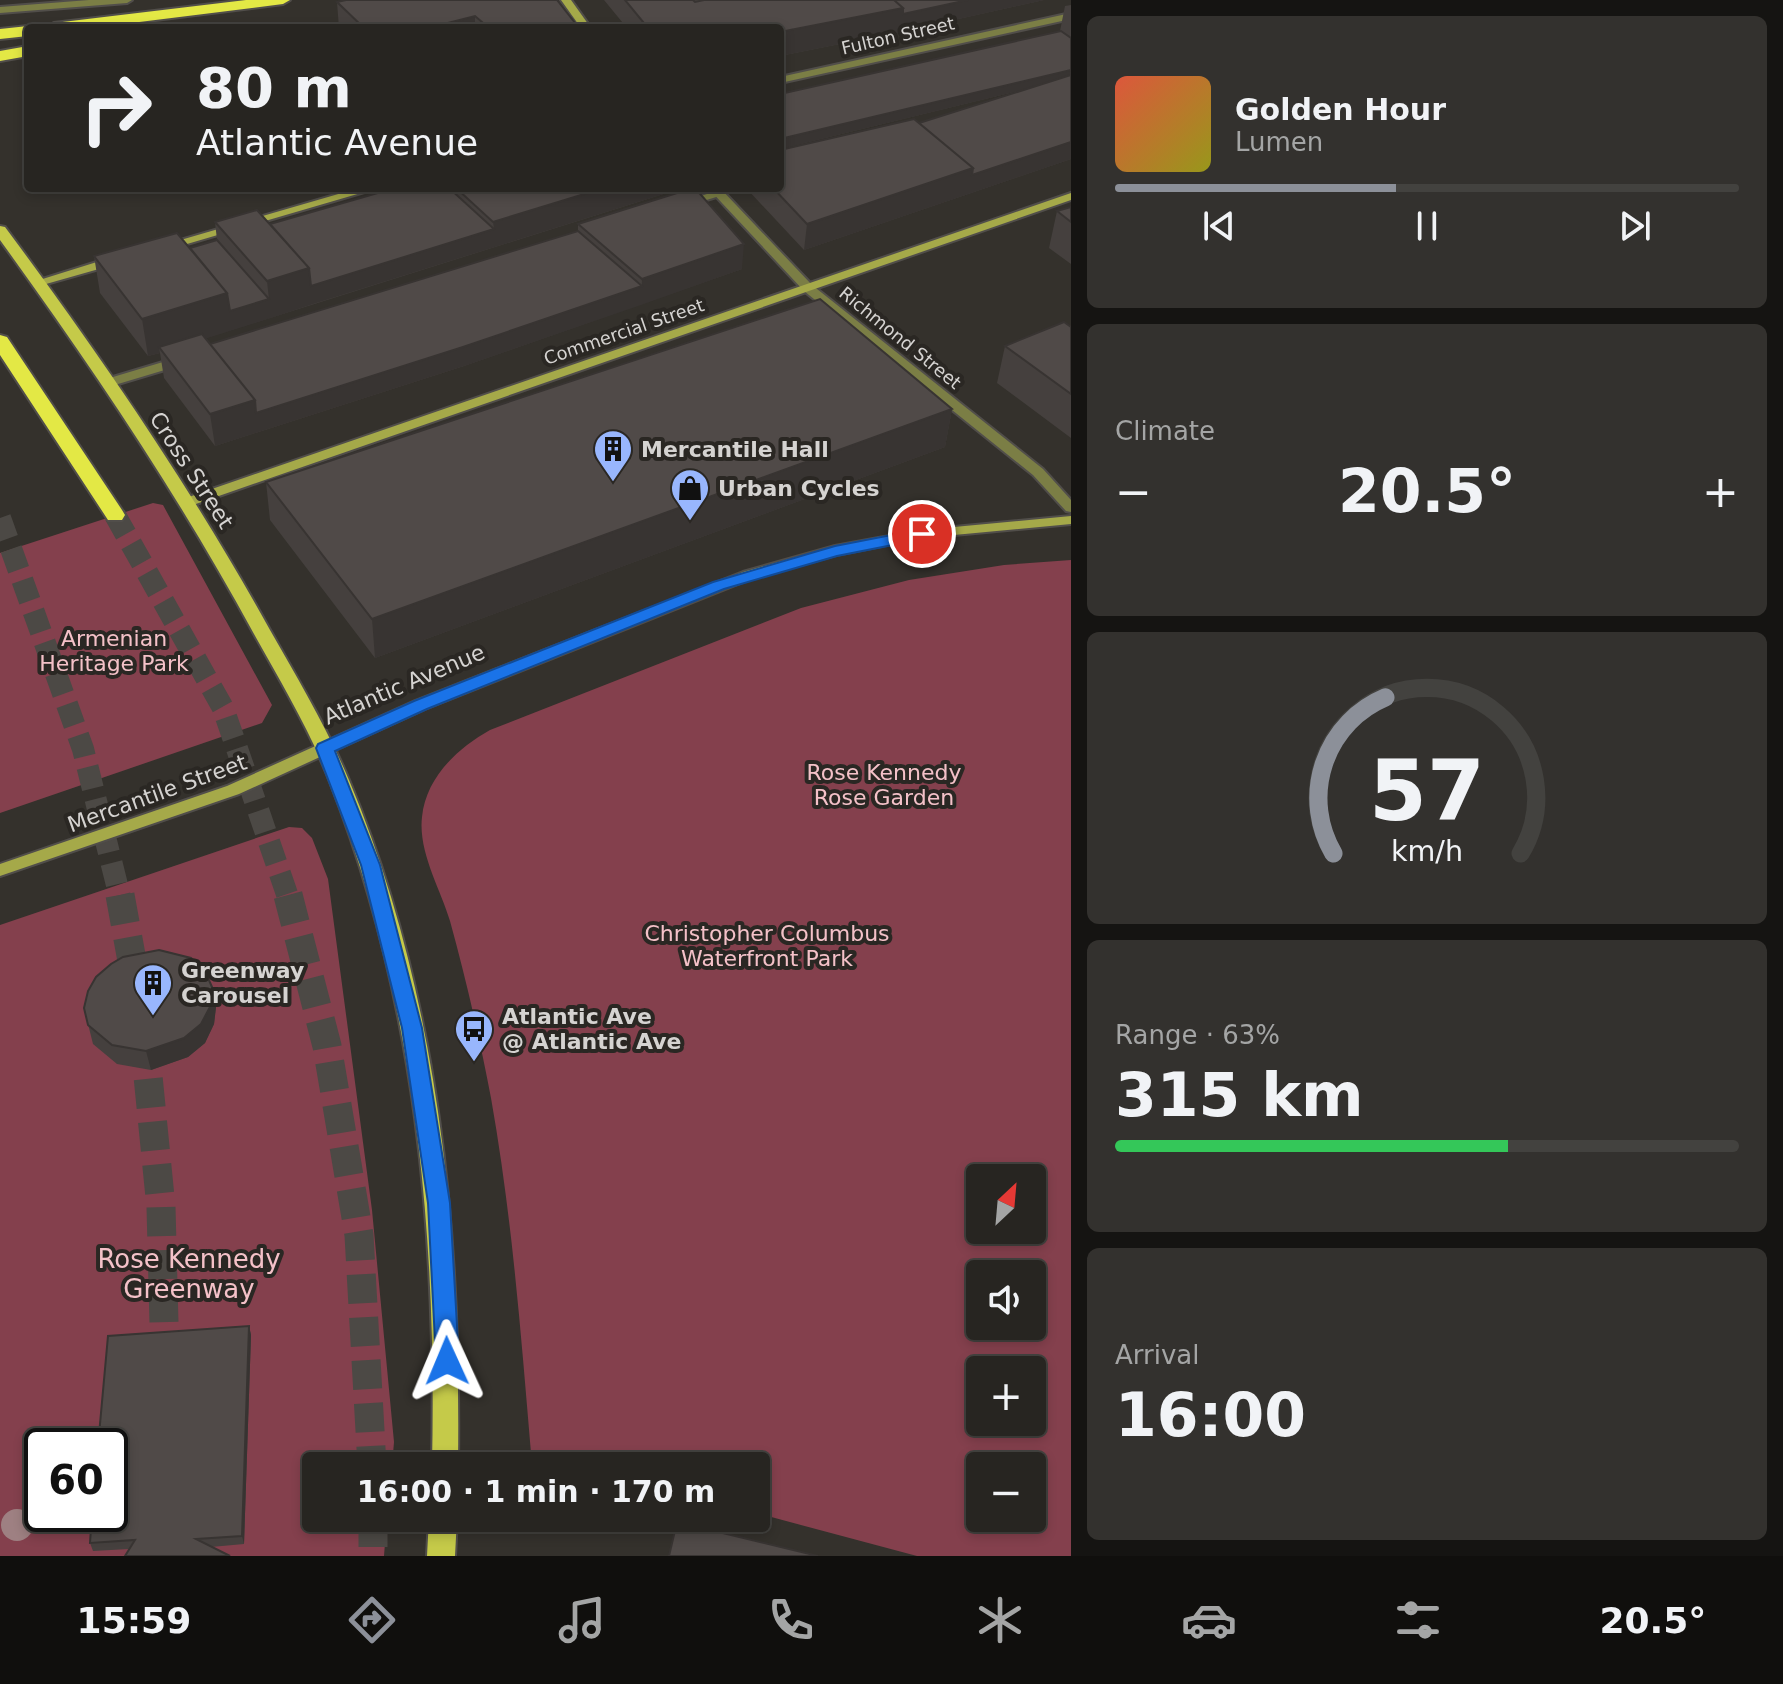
<!DOCTYPE html>
<meta charset="utf-8">
<style>
:root{--surface:#272521;--page:#33312e;--text:#f1f3f6;--muted:#a4a5a5;--line:#43423f;--accent:#8c9099}
body{margin:0;font-family:"DejaVu Sans",sans-serif;background:var(--page);color:var(--text);height:100vh;display:flex;flex-direction:column;font-size:30px;white-space:nowrap}
*{box-sizing:border-box;margin:0}
p{font-size:26px;color:var(--muted)}
.icon{flex:none;width:44px;height:44px;fill:none;stroke:currentColor;stroke-width:2;stroke-linecap:round;stroke-linejoin:round}
.map{position:relative;flex:1;overflow:hidden}
.drawer{display:flex;flex-direction:column;gap:16px;padding:16px;background:#151412;width:712px}
.drawer>*{flex:none}
.guide{position:absolute;left:24px;top:24px;width:760px;height:168px;border-radius:8px;box-shadow:0 4px 12px #0003,0 0 0 2px var(--line);background:#272521;color:var(--text);overflow:hidden}
.needle{width:52px;rotate:26deg}
.fabs{position:absolute;left:966px;top:1164px;display:grid;gap:16px}
.fabs a{display:grid;place-items:center;width:80px;height:80px;border-radius:8px;background:var(--surface);box-shadow:0 4px 12px #0003,0 0 0 2px var(--line);font-size:40px}
.speed{position:absolute;left:24px;top:1428px;display:flex;gap:16px;font-size:40px;font-weight:700;text-align:center}
.speed>*{display:grid;place-content:center;width:104px;height:104px;border-radius:50%;background:var(--surface);box-shadow:0 4px 12px #0003,0 0 0 2px var(--line);line-height:1}
.speed .limit{border:4px solid #111;border-radius:12px;background:#fff;color:#111}
.pin{position:absolute;display:grid;place-items:center;width:68px;height:68px;color:#fff;margin:-34px;border:4px solid #fff;border-radius:50%;box-shadow:0 2px 8px #0007}
.me{position:absolute;width:88px;margin:-44px;rotate:359deg;stroke-linejoin:round;filter:drop-shadow(0 0 6px #0008)}
.turn{display:flex;align-items:center;gap:28px;height:168px;padding:0 40px;font-size:36px}
.turn .icon{width:104px;height:104px;stroke-width:2.5}
.turn b{display:block;font-size:56px;line-height:68px}
.big{font-size:60px;font-weight:600;line-height:1.1}
.drawer .widget{flex:1;display:flex;flex-direction:column;justify-content:center;gap:12px;min-width:0;padding:0 28px;border-radius:12px;background:var(--page)}
.drawer .dial{align-items:center;gap:0}
.dial svg{height:208px;overflow:visible;fill:none;stroke:var(--line);stroke-width:7;stroke-linecap:round;text-anchor:middle}
.dial text{fill:var(--text);stroke:none}
.song{display:flex;align-items:center;gap:24px}
.cover{width:96px;height:96px;border-radius:12px;background:linear-gradient(135deg,hsl(10 70% 55%),hsl(60 70% 35%))}
.played{height:8px;border-radius:4px;background:linear-gradient(90deg,var(--accent) 45%,var(--line) 45%)}
.keys{display:flex;justify-content:space-around;direction:ltr}
.heat{display:flex;justify-content:space-between;align-items:center;font-size:44px;direction:ltr}
.charge{height:12px;border-radius:6px;background:linear-gradient(90deg,#34c759 63%,var(--line) 0)}
.trip{position:absolute;left:302px;top:1452px;width:468px;height:80px;border-radius:8px;background:var(--surface);box-shadow:0 4px 12px #0003,0 0 0 2px var(--line);font-weight:600;line-height:80px;text-align:center}
.dock{display:flex;height:128px;justify-content:space-around;align-items:center;background:#100f0d;color:var(--muted)}
.dock .icon{width:56px;height:56px}
.dock .selected{color:var(--accent)}
.dock b{font-size:36px;color:var(--text)}
main{display:flex;flex:1;min-height:0}
.map>svg:first-child{display:block}
.green{fill:#84404d;fill-rule:evenodd}
.lines{fill:none;stroke-linecap:round;stroke-linejoin:round}
.motorway-tunnel-far1{stroke:#4c4945;stroke-width:22;stroke-dasharray:22 11;stroke-linecap:butt}
.motorway-tunnel{stroke:#4c4945;stroke-width:29;stroke-dasharray:29 14;stroke-linecap:butt}
.service-casing{stroke:#514e4a;stroke-width:4}
.minor-casing{stroke:#514e4a;stroke-width:4}
.secondary-casing{stroke:#514e4a;stroke-width:4}
.primary-casing{stroke:#514e4a;stroke-width:4}
.motorway-casing{stroke:#514e4a;stroke-width:4}
.service{fill:#7b7e45;fill-rule:evenodd}
.minor{fill:#7b7e45;fill-rule:evenodd}
.secondary{fill:#a5a949;fill-rule:evenodd}
.primary{fill:#c5ca49;fill-rule:evenodd}
.motorway{fill:#e3e845;fill-rule:evenodd}
.tree{fill:#9e8082}
.wall{fill:#45403e}
.shaded-wall{fill:#383432}
.building{fill:#504a48;stroke:#383432;stroke-width:2}
.route{fill:#1a73e8;stroke:#114b97;stroke-width:2}
.labels{text-anchor:middle;stroke-width:8;stroke-linejoin:round;paint-order:stroke}
.far-street-label{font-size:18px;fill:#d5d3d1;stroke:#2a2723}
.poi-label{font-size:22px;font-weight:bold;fill:#d5d3d1;stroke:#2a2723;text-anchor:start}
.street-label{font-size:22px;fill:#d5d3d1;stroke:#2a2723}
.park-label{font-size:22px;fill:#f4c1c8;stroke:#2a2723}
.near-park-label{font-size:26px;fill:#f4c1c8;stroke:#2a2723}
</style>
<main>
<div class="map">
<svg width="1071" height="1556" viewBox="0 0 1071 1556">
<rect width="100%" height="100%" fill="#34312c"/>
<path class="green" d="M153,503L163,505L272,705L262,723L0,813V553Z
M1071,560V1556H917L756,1513V1466H579L531,1453C521,1335 512,1216 491,1098C480,1040 466,979 450,921C440,888 418,852 422,817C426,777 458,748 490,730L801,608L909,580L1004,565ZM1032,1178V1230H980V1178ZM980,1274H1032V1326H980ZM980,1370H1032V1422H980ZM980,1466H1032V1518H980Z
M289,827L302,828L312,838L328,879L372,1210L394,1442L392,1466H316V1518H387L384,1556H0V925ZM42,1446H110V1514H42Z"/>
<g class="lines">
<path class="motorway-tunnel-far1" d="M115,515L223,708L288,897
M0,518L83,749L120,897"/>
<path class="motorway-tunnel" d="M120,895L137,988
M288,895L327,1046L359,1235L372,1466
M144,1036L161,1207L165,1362
M373,1518V1556"/>
<defs>
<path id="service" d="M89,0H132L127,3L0,13V7Z
M719,190L725,193L723,195L683,207L677,204Z
M183,356L188,357V363L108,387L102,383L103,380Z"/>
<path id="minor" d="M1071,13V19L780,83V77Z
M708,188H720L812,285L1043,469L1071,500V512L1066,511L1033,475L804,291Z"/>
<path id="secondary" d="M561,0H571L591,28H581Z
M359,188H378L170,249L166,250L160,246Z
M1071,193V200L193,505H183L181,502L183,499Z
M116,256L122,260L120,263L39,286L33,282Z
M1071,516V524L922,538L836,555L753,578L425,709L239,794L0,876V864L227,786L415,701L743,572L835,546L922,530Z"/>
<path id="primary" d="M0,226L5,227C101,356 192,489 270,630C298,679 327,728 349,780C440,997 461,1233 458,1466H432C437,1233 416,1001 330,782C310,731 281,682 254,634C179,496 92,367 0,240Z
M429,1518H457L455,1556H427Z"/>
<path id="motorway" d="M246,0H290L283,4L91,28H46L54,23Z
M28,26L34,28H28V36L0,39V29Z
M28,46V56L0,61V51Z
M0,335L7,337L122,510L125,515L122,520H108L0,355Z"/>
</defs>
<use href="#service" class="service-casing"/>
<use href="#minor" class="minor-casing"/>
<use href="#secondary" class="secondary-casing"/>
<use href="#primary" class="primary-casing"/>
<use href="#motorway" class="motorway-casing"/>
<use href="#service" class="service"/>
<use href="#minor" class="minor"/>
<use href="#secondary" class="secondary"/>
<use href="#primary" class="primary"/>
<use href="#motorway" class="motorway"/>
</g>
<circle class="tree" cx="17" cy="1525" r="16"/>
<path class="wall" d="M346,0L579,28H339L337,2Z
M604,0H1044L900,32L780,56V28H627Z
M1071,5V159L804,250L746,188H780L919,123L1030,88L780,149V94L1060,31L1065,6Z
M395,188H673V191L206,338L210,344L578,231V224L742,269L464,366L215,446L164,378L160,353L148,356L100,293L94,256L190,248L217,240L215,222L270,224Z
M1071,207V264L1049,248L1057,211Z
M1071,327V438L997,383L1005,346Z
M952,409L945,447L375,658L270,520L266,482Z
M212,987L216,1007L214,1024L205,1043L188,1057L151,1070L117,1064L93,1044L84,1008Z
M249,1326L251,1335L244,1544L211,1547L129,1549L93,1551L90,1543Z"/>
<path class="shaded-wall" d="M968,0H1044L900,32L780,56V32L903,8Z
M475,16V28H428Z
M1071,70V78L780,149V139Z
M1071,142V159L804,250L807,224L973,168Z
M604,188H673V191L313,304L311,286L494,229L493,222Z
M744,244L742,269L641,305L642,279Z
M309,268L313,304L271,318L267,281Z
M642,286L641,305L464,366L215,446L210,414Z
M227,293L269,299L271,318L163,352L159,347L160,353L148,356L142,319Z
M952,409L945,447L375,658L372,619Z
M212,987L216,1007L214,1024L205,1043L188,1057L151,1070L146,1051Z
M249,1326L251,1335L244,1544L242,1536Z"/>
<path class="building" d="M346,0H557L579,28H489L475,16L428,28H364L337,2Z
M625,0H693L695,2L704,0H894L903,8L780,32V28H648Z
M894,0H968L903,14V8Z
M1061,31L1071,38V70L780,139V94Z
M1071,75V142L972,175L973,168L919,123Z
M914,119L973,168L807,224L773,188H780V150Z
M395,188H449L494,229L311,286L309,268L270,224Z
M456,188H604L493,222Z
M693,188H695L744,244L642,279L578,224Z
M1071,207V222L1057,211Z
M257,210L309,268L267,281L215,222Z
M578,231L642,286L463,347L256,413L255,400L210,344Z
M177,233L227,293L142,319L94,256Z
M217,240L269,299L230,311L227,293L190,248Z
M820,299L952,409L372,619L266,482Z
M1064,322L1071,327V394L1005,346Z
M202,334L255,400L210,414L159,347Z
M159,950L191,958L205,971L212,987L211,1005L201,1024L184,1038L146,1051L112,1045L88,1025L84,1008L88,991L96,977L111,964L123,957Z
M249,1326L242,1536L196,1539L230,1556H125L135,1540L90,1543L92,1514H110V1446H98L108,1336Z
M677,1522L818,1556H669Z"/>
<path class="route" d="M922,529L930,534L928,538L837,556L724,589L427,709L335,751L380,865L422,1028L450,1203L459,1361L456,1369L447,1372L439,1369L436,1361L428,1203L402,1028L361,865L316,748L318,744L414,701L713,582L835,546Z"/>
<defs>
<symbol id="building-pin" viewBox="-11 -11 22 30"><path d="M0 17L-7.5 6A9.5 9.5 0 1 1 7.5 6Z" fill="#98b6fd" stroke="#2a2723"/><path d="M-4-6H4V6H1V3H-1V6H-4ZM-2.5-4.3h1.7v1.8h-1.7ZM.8-4.3h1.7v1.8H.8ZM-2.5-1h1.7V.8h-1.7ZM.8-1h1.7V.8H.8Z" fill="#111"/></symbol>
<symbol id="shop-pin" viewBox="-11 -11 22 30"><path d="M0 17L-7.5 6A9.5 9.5 0 1 1 7.5 6Z" fill="#98b6fd" stroke="#2a2723"/><path d="M-5-2.5h2.3a2.7 3.5 0 0 1 5.4 0H5L5.5 6h-11ZM-1.5-2.5h3a1.5 2.3 0 0 0-3 0Z" fill="#111"/></symbol>
<symbol id="bus-pin" viewBox="-11 -11 22 30"><path d="M0 17L-7.5 6A9.5 9.5 0 1 1 7.5 6Z" fill="#98b6fd" stroke="#2a2723"/><path d="M-5-6H5V4H4V6H2V4H-2V6H-4V4H-5ZM-3.5-4V0h7V-4ZM-3.5 1.2v1.5H-2V1.2ZM2 1.2v1.5H3.5V1.2Z" fill="#111"/></symbol>
</defs>
<g fill-rule="evenodd">
<use href="#building-pin" x="591" y="427" width="44" height="60"/>
<use href="#shop-pin" x="668" y="466" width="44" height="60"/>
<use href="#building-pin" x="131" y="961" width="44" height="60"/>
<use href="#bus-pin" x="452" y="1007" width="44" height="60"/>
</g>
<g class="labels">
<g class="far-street-label">
<text transform="translate(898 36) rotate(-13)" y="6">Fulton Street</text>
<text transform="translate(624 332) rotate(-19)" y="6">Commercial Street</text>
<text transform="translate(900 338) rotate(39)" y="6">Richmond Street</text>
</g>
<g class="poi-label">
<text x="641" y="457">Mercantile Hall</text>
<text x="718" y="496">Urban Cycles</text>
<text x="181" y="978">Greenway<tspan x="181" dy="25">Carousel</tspan></text>
<text x="502" y="1024">Atlantic Ave<tspan x="502" dy="25">@ Atlantic Ave</tspan></text>
</g>
<g class="street-label">
<text transform="translate(192 470) rotate(57)" y="8">Cross Street</text>
<text transform="translate(404 684) rotate(-23)" y="8">Atlantic Avenue</text>
<text transform="translate(157 793) rotate(-20)" y="8">Mercantile Street</text>
</g>
<g class="park-label">
<text x="114" y="646">Armenian<tspan x="114" dy="25">Heritage Park</tspan></text>
<text x="884" y="780">Rose Kennedy<tspan x="884" dy="25">Rose Garden</tspan></text>
<text x="767" y="941">Christopher Columbus<tspan x="767" dy="25">Waterfront Park</tspan></text>
</g>
<g class="near-park-label">
<text x="189" y="1268">Rose Kennedy<tspan x="189" dy="30">Greenway</tspan></text>
</g>
</g>
</svg>
<div class="fabs">
<a><svg class="needle" viewBox="-14 -14 28 28"><path d="M0-13l5 13h-10z" fill="#e53935"/><path d="M0 13l5-13h-10z" fill="#a4a5a5"/></svg></a>
<a><svg class="icon" aria-label="sound" viewBox="0 0 24 24"><path d="M4 9h4l5-4v14l-5-4H4zM17 9q2 3 0 6"/></svg></a>
<a>+</a>
<a>−</a>
</div>
<div class="speed"><div class="limit">60</div></div>
<div class="pin" style="left:922px;top:534px;background:#d93025"><svg class="icon" aria-label="arrive" viewBox="0 0 24 24"><path d="M6 21V4h12l-3 4 3 4H6"/></svg></div>
<svg class="me" style="left:447px;top:1361px" viewBox="-20 -20 40 40"><path d="M0-17L14 15 0 8-14 15z" fill="#1a73e8" stroke="#fff" stroke-width="4"/></svg>
<div class="trip">16:00 · 1 min · 170 m</div>
<div class="guide">
<div class="turn"><svg class="icon" aria-label="right" viewBox="0 0 24 24"><path d="M7 20v-9h11M14 6l5 5-5 5"/></svg><div><b>80 m</b>Atlantic Avenue</div></div>
</div>
</div>
<section class="drawer">
<div class="widget">
<div class="song"><i class="cover"></i><div><b>Golden Hour</b><p>Lumen</p></div></div>
<div class="played"></div>
<div class="keys"><svg class="icon" aria-label="previous" viewBox="0 0 24 24"><path d="M18 5L8 12l10 7zM5 5v14"/></svg><svg class="icon" aria-label="pause" viewBox="0 0 24 24"><path d="M8 5v14M16 5v14"/></svg><svg class="icon" aria-label="next" viewBox="0 0 24 24"><path d="M6 5l10 7-10 7zM19 5v14"/></svg></div>
</div>
<div class="widget"><p>Climate</p>
<div class="heat"><a>−</a><b class="big">20.5°</b><a>+</a></div>
</div>
<div class="widget dial"><svg viewBox="0 0 100 80">
<path d="M14 69A42 42 0 1 1 86 69"/>
<path d="M14 69A42 42 0 0 1 34 9" stroke="#8c9099"/>
<text x="50" y="56" font-size="32" font-weight="700">57</text>
<text x="50" y="72" font-size="11">km/h</text>
</svg></div>
<div class="widget"><p>Range · 63%</p><b class="big">315 km</b><div class="charge"></div></div>
<div class="widget"><p>Arrival</p><b class="big">16:00</b></div>
</section>
</main>
<nav class="dock">
<b>15:59</b>
<svg class="icon selected" aria-label="directions" viewBox="0 0 24 24"><path d="M12 3l9 9-9 9-9-9zM9 14v-3h6M13 9l2 2-2 2"/></svg>
<svg class="icon" aria-label="music" viewBox="0 0 24 24"><path d="M9 18V5l10-2v13"/><circle cx="6" cy="18" r="3"/><circle cx="16" cy="16" r="3"/></svg>
<svg class="icon" aria-label="phone" viewBox="0 0 24 24"><path d="M5 4h4l2 5-3 2q2 4 5 5l2-3 5 2v4C11 20 4 13 5 4z"/></svg>
<svg class="icon" aria-label="climate" viewBox="0 0 24 24"><path d="M12 3v18M4 7l16 10M4 17L20 7"/></svg>
<svg class="icon" aria-label="car" viewBox="0 0 24 24"><path d="M5 17H2v-5l4-1 3-4h7l3 4 3 1v5h-3M9 17h6M6 11h13"/><circle cx="7" cy="17" r="2"/><circle cx="17" cy="17" r="2"/></svg>
<svg class="icon" aria-label="filters" viewBox="0 0 24 24"><path d="M4 7h16M4 17h16"/><circle cx="9" cy="7" r="2"/><circle cx="15" cy="17" r="2"/></svg>
<b>20.5°</b>
</nav>
